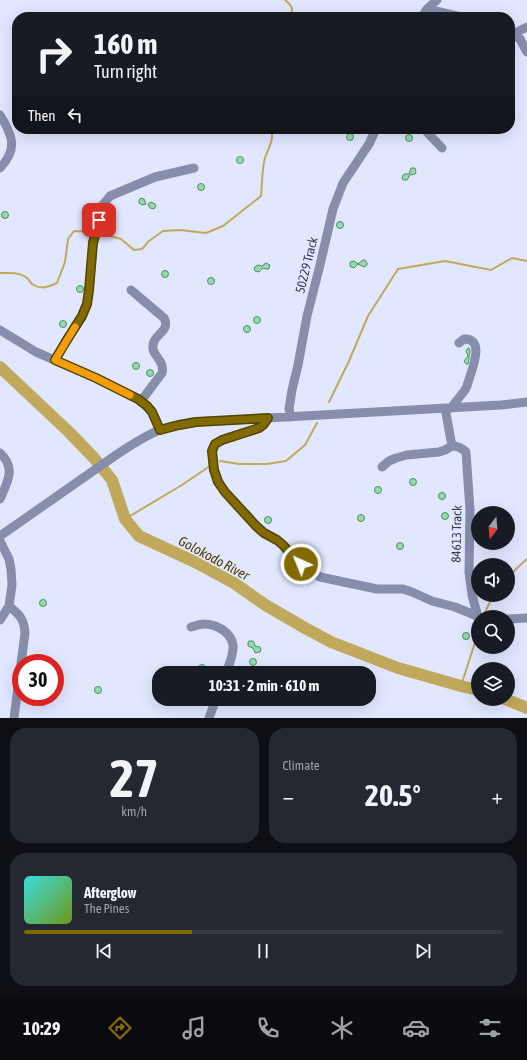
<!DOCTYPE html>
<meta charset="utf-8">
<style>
:root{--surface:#171b24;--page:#242831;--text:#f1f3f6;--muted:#9ea1a6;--line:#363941;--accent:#816a02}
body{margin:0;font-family:"Asap Condensed",sans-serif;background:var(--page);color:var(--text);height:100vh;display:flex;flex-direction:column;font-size:15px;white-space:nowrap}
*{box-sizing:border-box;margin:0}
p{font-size:13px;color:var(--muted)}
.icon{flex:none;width:22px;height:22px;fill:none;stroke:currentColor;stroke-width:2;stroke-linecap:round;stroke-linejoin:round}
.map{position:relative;height:718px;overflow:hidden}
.panel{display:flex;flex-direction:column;gap:10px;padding:10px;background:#0d0f14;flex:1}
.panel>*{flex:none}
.hud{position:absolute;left:12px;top:12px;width:503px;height:122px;border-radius:16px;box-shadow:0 4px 16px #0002;background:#171b24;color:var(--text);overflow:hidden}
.needle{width:26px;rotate:196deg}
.buttons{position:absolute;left:471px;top:506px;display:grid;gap:8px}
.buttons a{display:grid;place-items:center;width:44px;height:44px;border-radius:50%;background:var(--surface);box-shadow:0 4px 16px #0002;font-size:20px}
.speed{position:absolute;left:12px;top:654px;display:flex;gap:8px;font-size:20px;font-weight:700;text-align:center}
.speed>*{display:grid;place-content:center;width:52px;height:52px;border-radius:50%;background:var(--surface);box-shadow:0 4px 16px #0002;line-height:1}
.speed .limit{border:6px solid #d22;background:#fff;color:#111}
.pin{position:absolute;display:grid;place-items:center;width:34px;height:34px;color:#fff;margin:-17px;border-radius:8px;box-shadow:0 2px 6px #0006}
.me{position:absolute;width:44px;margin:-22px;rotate:316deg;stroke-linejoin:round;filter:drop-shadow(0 0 3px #0008)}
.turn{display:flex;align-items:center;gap:14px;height:84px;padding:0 16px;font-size:18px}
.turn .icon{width:52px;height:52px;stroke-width:2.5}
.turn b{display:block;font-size:28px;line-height:34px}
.then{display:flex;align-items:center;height:38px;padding:0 16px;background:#0003;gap:8px;font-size:15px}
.big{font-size:30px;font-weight:700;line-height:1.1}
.panel .tile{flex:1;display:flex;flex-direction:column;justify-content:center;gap:6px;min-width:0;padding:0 14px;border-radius:16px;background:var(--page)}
.panel .dial{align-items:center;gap:0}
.dial b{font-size:52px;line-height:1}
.song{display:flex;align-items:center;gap:12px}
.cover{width:48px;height:48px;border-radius:6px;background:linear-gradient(135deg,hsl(180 70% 55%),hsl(80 70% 35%))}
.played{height:4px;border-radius:2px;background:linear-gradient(90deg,var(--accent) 35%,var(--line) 35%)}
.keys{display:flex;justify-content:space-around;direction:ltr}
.heat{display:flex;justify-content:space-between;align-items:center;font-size:22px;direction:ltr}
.panel .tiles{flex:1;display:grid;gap:10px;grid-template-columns:1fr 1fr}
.tile:last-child{grid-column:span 2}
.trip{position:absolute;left:152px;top:666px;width:224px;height:40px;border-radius:16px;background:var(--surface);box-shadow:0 4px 16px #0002;font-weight:700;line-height:40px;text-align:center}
.tabs{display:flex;height:64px;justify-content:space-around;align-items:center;background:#090b0e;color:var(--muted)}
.tabs .icon{width:28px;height:28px}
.tabs .selected{color:var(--accent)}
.tabs b{font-size:18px;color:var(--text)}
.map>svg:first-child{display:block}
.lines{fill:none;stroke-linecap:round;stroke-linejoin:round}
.stream{stroke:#c0a95c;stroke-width:2}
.river{stroke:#c0a95c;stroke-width:12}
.building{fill:#93dba9;stroke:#548c66}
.minor{stroke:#868eac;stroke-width:9}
.route-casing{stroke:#544501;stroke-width:10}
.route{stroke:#816a02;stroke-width:7}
.slow{stroke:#f59e0b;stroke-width:7}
.labels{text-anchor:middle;stroke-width:3.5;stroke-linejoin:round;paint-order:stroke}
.street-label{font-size:13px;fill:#353b53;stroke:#e0e7ff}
.water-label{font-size:14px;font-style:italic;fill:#504000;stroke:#e0e7ff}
</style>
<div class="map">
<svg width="527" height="718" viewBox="0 0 527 718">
<rect width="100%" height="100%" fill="#e0e7ff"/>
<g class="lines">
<path class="stream" d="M285,0C292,6 294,8 290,17
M99,233L121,239L134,250L142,249L149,241L163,231L180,230L206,233L223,226L261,196C262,185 262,173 264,162C266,151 275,141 271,129
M0,273C9,273 18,272 26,277C28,278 30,282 32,284C41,290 48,287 57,283L65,262L68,239L74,231L91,232
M329,402L349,361L368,316L398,269L445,261L491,270L512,258L527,261
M220,461L239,464H267L286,461L305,445L317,423
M125,519L182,485L210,466
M508,578L515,570L527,559
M483,617L493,595
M461,686L478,633"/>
<path class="river" d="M0,367L69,432L94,458L112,480L125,519L139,536L195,562L234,583L267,606L305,628L331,642L398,668L461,686L478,690
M505,699L527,708"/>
</g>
<path class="building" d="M346.5 137a3.5 3.5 0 1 1 7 0a3.5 3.5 0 1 1-7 0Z
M405.5 138a3.5 3.5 0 1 1 7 0a3.5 3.5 0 1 1-7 0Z
M236.5 160a3.5 3.5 0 1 1 7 0a3.5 3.5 0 1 1-7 0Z
M411,168H415L416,172L415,174L410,175L407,180H403L402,178L403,175L405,174H409Z
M197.5 187a3.5 3.5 0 1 1 7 0a3.5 3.5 0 1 1-7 0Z
M141,198L144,199L146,204L142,205L139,203V200Z
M151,202L155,204L156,206L154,209L150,208L148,204Z
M1.5 215a3.5 3.5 0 1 1 7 0a3.5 3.5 0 1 1-7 0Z
M336.5 225a3.5 3.5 0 1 1 7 0a3.5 3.5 0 1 1-7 0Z
M363,260H365L367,263V265L364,267L358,264Z
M354,261L358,264L354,268L351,267L350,266V262Z
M266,263L270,265L269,269H266L263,268L259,272L255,271L254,268L256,266L258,265L262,266Z
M161.5 274a3.5 3.5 0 1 1 7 0a3.5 3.5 0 1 1-7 0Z
M207.5 281a3.5 3.5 0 1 1 7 0a3.5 3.5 0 1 1-7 0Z
M76.5 289a3.5 3.5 0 1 1 7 0a3.5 3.5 0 1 1-7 0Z
M253.5 320a3.5 3.5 0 1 1 7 0a3.5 3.5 0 1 1-7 0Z
M59.5 324a3.5 3.5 0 1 1 7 0a3.5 3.5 0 1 1-7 0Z
M243.5 329a3.5 3.5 0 1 1 7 0a3.5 3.5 0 1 1-7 0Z
M468,348H469L470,351L468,364H466L464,361L468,356L466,351Z
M132.5 366a3.5 3.5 0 1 1 7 0a3.5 3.5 0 1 1-7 0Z
M146.5 373a3.5 3.5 0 1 1 7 0a3.5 3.5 0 1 1-7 0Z
M409.5 482a3.5 3.5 0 1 1 7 0a3.5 3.5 0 1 1-7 0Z
M374.5 490a3.5 3.5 0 1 1 7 0a3.5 3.5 0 1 1-7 0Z
M438.5 496a3.5 3.5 0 1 1 7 0a3.5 3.5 0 1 1-7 0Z
M441.5 516a3.5 3.5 0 1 1 7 0a3.5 3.5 0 1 1-7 0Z
M357.5 518a3.5 3.5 0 1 1 7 0a3.5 3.5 0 1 1-7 0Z
M264.5 520a3.5 3.5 0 1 1 7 0a3.5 3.5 0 1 1-7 0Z
M396.5 546a3.5 3.5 0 1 1 7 0a3.5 3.5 0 1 1-7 0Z
M291.5 574a3.5 3.5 0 1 1 7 0a3.5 3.5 0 1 1-7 0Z
M39.5 603a3.5 3.5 0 1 1 7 0a3.5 3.5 0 1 1-7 0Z
M462.5 636a3.5 3.5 0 1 1 7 0a3.5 3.5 0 1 1-7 0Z
M249,641H252L254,642L255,646L260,647L261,649L260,652L255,653L253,648L248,646V643Z
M35.5 658a3.5 3.5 0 1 1 7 0a3.5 3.5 0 1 1-7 0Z
M249.5 662a3.5 3.5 0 1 1 7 0a3.5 3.5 0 1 1-7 0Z
M198.5 668a3.5 3.5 0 1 1 7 0a3.5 3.5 0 1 1-7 0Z
M94.5 690a3.5 3.5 0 1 1 7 0a3.5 3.5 0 1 1-7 0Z"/>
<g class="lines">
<path class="minor" d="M427,9L461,17
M422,17L427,9L437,0
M510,32L520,39L527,52
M513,34L527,27
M0,115C13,136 18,149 0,168
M424,129L442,148
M131,290L164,318C171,331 154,334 153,345C151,356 165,359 162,373L141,401
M0,330L36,352L96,378L138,399L147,406L152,412L160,430
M55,360L65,343L82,316L87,304L89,290L93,243L99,220L101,207L110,196L155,177L194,168
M451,408L465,390L467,386C470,374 487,338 464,339L459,343
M291,417L289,409L292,390L298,365L307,316L320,265L333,209L343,183L369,144L376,129
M268,418L264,424L259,428L222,440L215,444L212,451L214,470L219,482L225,492L257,526L264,533L277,540L283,545L290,553L301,564L320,577L377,589H403L412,592L432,601L455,607L477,616
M452,446C458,446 462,448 466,452L470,510L469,572L472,595L478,617
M0,453C16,468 8,481 0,499
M382,467L389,461L396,458L407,455L439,452L445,450L452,446L445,408
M0,536L116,455C131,445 146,435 162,429C173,425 185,424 196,422L501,405L527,402
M0,541L9,559L11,569L12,585L9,606L0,620
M9,606C20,615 24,619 25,633L14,718
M508,619L527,618
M191,627C195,626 200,624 204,624C216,624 231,632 233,645C234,654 229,665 226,673
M209,718L216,699"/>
</g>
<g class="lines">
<defs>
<path id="route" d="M99,220L93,243L89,290L87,304L82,316L65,343L55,360L96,378L138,399L147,406L152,412L160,430L179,425L196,422L268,418L264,424L259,428L222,440L215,444L212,451L214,470L218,482L225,492L256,526L264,533L277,540L283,545L290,553L301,564"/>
</defs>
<use href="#route" class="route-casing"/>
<use href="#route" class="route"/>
<path class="slow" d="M75,327L55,360L96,378L130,395"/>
</g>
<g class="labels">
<g class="street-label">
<text transform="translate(306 265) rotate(-76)" y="5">50229 Track</text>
<text transform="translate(456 534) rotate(-89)" y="5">84613 Track</text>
</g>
<g class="water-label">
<text transform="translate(214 558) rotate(28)" y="5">Golokodo River</text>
</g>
</g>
</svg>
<div class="buttons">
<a><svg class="needle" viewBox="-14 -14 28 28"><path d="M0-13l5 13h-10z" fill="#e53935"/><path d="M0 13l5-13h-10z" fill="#9ea1a6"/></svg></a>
<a><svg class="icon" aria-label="sound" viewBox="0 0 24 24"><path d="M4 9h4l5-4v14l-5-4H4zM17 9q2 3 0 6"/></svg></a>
<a><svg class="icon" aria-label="search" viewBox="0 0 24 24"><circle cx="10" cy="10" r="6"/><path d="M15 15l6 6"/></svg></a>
<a><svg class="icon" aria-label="layers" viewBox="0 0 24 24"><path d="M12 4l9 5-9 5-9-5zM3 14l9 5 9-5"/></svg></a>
</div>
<div class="speed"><div class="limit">30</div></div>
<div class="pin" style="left:99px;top:220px;background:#d93025"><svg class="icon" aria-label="arrive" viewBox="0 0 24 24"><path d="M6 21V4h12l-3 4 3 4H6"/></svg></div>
<svg class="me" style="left:301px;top:564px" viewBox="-20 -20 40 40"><circle r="17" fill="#816a02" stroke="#fff" stroke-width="3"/><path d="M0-11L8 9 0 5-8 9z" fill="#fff"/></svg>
<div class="trip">10:31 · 2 min · 610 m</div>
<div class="hud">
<div class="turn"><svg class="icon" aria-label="right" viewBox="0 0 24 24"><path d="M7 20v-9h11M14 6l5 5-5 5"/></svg><div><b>160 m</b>Turn right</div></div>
<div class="then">Then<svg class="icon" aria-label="left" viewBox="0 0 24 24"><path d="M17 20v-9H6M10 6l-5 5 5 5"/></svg></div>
</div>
</div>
<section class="panel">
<div class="tiles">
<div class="tile dial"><b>27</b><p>km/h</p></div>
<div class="tile"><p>Climate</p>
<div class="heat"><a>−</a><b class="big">20.5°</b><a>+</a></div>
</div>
<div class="tile">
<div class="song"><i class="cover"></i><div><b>Afterglow</b><p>The Pines</p></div></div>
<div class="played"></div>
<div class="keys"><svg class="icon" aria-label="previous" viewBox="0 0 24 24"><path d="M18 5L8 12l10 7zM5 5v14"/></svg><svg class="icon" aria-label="pause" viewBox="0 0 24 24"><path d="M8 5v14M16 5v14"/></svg><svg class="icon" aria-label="next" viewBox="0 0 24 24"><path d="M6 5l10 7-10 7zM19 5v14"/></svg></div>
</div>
</div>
</section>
<nav class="tabs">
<b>10:29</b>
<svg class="icon selected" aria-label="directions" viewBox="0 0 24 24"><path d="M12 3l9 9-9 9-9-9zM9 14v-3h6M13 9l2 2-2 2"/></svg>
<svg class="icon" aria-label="music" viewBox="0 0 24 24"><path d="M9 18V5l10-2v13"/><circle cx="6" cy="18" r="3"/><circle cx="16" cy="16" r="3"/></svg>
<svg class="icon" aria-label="phone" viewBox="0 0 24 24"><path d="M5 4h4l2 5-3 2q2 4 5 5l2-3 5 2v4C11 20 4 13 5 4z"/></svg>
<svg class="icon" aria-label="climate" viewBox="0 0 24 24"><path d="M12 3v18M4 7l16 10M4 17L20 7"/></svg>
<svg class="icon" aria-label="car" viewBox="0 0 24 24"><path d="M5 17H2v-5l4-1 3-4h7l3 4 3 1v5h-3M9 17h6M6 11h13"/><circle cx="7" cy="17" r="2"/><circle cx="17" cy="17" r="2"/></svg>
<svg class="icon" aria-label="filters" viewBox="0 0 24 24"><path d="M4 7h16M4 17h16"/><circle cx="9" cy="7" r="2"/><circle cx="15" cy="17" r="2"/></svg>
</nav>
